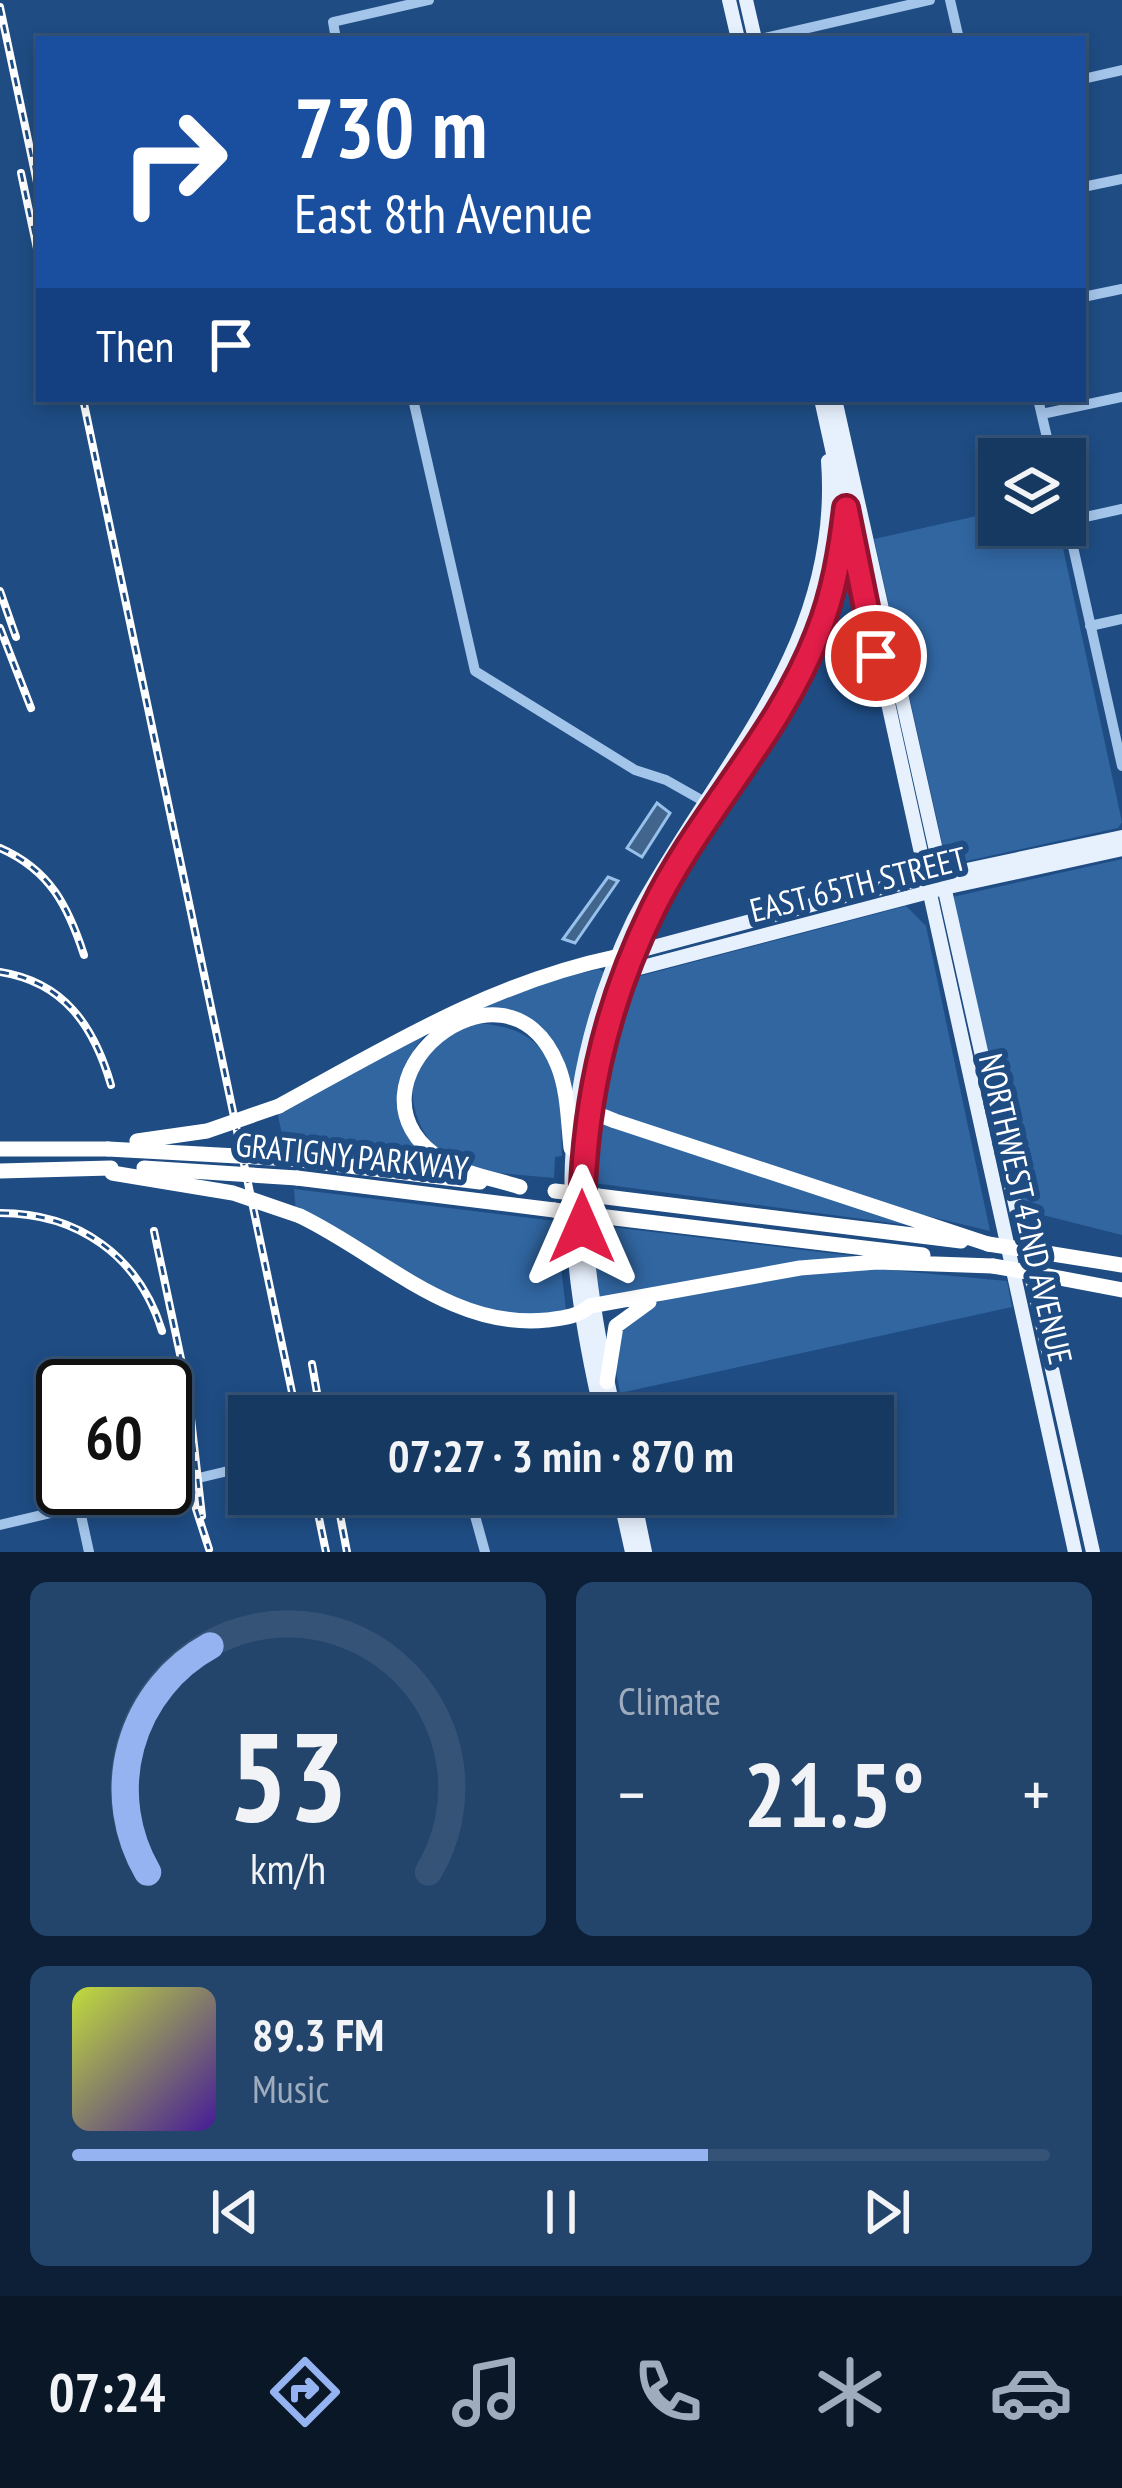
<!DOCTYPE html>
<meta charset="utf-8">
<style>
:root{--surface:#163962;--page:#23446b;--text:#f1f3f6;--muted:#9eacbe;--line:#355377;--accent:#95b2f1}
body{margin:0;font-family:"PT Sans Narrow",sans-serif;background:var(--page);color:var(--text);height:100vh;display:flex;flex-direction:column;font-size:45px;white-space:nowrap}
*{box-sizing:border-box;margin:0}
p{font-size:39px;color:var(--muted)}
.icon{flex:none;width:66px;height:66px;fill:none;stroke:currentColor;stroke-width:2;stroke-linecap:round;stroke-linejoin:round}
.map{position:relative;height:1552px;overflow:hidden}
.sheet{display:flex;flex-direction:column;gap:30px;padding:30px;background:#0c1f36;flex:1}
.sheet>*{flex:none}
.top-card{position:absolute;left:36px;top:36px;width:1050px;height:366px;border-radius:0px;box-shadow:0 6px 18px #0003,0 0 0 3px var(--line);background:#1a4fa0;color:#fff;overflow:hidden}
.controls{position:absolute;left:978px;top:438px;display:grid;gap:24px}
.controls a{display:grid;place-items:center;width:108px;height:108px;border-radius:0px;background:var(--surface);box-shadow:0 6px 18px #0003,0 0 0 3px var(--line);font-size:60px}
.speed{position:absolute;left:36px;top:1359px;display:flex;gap:24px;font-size:60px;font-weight:700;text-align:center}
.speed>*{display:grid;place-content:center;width:156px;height:156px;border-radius:50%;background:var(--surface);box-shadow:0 6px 18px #0003,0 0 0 3px var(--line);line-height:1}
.speed .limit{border:6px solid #111;border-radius:18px;background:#fff;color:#111}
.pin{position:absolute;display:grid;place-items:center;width:102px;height:102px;color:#fff;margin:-51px;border:6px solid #fff;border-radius:50%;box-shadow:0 3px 12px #0007}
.me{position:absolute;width:132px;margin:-66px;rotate:0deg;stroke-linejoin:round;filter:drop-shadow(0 0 9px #0008)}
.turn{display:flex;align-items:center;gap:42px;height:252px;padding:0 60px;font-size:54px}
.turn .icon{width:156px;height:156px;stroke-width:2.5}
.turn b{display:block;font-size:84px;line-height:102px}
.then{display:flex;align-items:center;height:114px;padding:0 60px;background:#0003;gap:24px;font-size:45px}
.big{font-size:90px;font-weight:800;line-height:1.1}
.sheet .tile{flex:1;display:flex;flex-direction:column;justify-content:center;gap:18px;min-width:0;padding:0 42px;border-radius:18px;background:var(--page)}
.sheet .dial{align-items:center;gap:0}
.dial svg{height:312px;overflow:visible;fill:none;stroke:var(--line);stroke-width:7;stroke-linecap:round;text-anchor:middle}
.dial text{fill:var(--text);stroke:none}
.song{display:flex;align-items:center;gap:36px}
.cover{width:144px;height:144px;border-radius:18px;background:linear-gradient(135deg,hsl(70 70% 55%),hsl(260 70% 35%))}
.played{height:12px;border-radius:6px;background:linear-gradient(90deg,var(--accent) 65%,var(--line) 65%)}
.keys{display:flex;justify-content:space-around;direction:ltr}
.heat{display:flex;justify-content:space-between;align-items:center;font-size:66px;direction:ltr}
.sheet .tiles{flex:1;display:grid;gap:30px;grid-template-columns:1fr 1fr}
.tile:last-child{grid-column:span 2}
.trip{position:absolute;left:228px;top:1395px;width:666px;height:120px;border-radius:0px;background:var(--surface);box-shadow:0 6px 18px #0003,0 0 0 3px var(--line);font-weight:800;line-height:120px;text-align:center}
.menu{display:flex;height:192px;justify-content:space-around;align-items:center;background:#091727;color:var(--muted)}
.menu .icon{width:84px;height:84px}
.menu .on{color:var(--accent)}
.menu b{font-size:54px;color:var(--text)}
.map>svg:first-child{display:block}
.green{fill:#3166a1}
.water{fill:#42658d;stroke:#97c0eb;stroke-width:3}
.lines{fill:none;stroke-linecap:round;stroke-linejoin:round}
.minor{stroke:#a4c5ea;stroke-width:10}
.major{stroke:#e7f1fe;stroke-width:14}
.highway{stroke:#fff;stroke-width:15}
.rail-casing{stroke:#fff;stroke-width:8}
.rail{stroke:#1e4c83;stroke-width:3;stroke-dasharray:9;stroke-linecap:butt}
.highway-bridge{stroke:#fff;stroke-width:15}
.route-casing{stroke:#92132f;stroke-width:30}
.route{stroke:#e11d48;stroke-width:21}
.labels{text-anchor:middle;stroke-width:12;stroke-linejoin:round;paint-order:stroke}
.street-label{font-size:33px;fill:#fff;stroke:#1e4c83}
</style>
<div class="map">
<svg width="1122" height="1552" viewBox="0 0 1122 1552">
<rect width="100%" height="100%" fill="#1e4c83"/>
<path class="green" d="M999,511V525H1058L1122,822L1118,828L953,864L946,860L874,539Z
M1122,859V1235L1023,1210L952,897Z
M906,906L926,926L990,1231L886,1206L602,1112C586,1071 615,1018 629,979Z
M599,969L604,972L572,1105L538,1033L468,1013L510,991Z
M466,1023C559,1023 561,1080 562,1156L555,1157L554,1178C519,1174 472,1175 443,1153C413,1131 401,1081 427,1052C437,1041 454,1032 466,1023Z
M432,1027C376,1088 414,1108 439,1168L286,1151L277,1112Z
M591,1116L922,1227L586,1182Z
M294,1189L556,1221L566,1311C548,1313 527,1318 509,1315C434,1302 366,1243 296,1212Z
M586,1224L870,1258L595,1298Z
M868,1268L1007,1281L1012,1307L620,1393C617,1373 608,1348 620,1329C650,1282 814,1273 868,1268Z"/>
<path class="water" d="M657,803L670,813L642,857L627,848Z
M608,877L618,881L575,943L563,939Z"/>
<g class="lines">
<path class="minor" d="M950,0L959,39
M336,39L333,22L429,0
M760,39L930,0
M1083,79L1122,70
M1083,187L1122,179
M1083,297L1122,289
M413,399L475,671L635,770L666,780L712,806
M1038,399L1052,459
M1042,414L1122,397
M1065,511L1122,766
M1067,521L1122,509
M1090,626L1122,619
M57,1399L63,1429
M165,1486L249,1466
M75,1488L89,1552
M469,1494L485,1552
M0,1525L156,1488"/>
<path class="major" d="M729,0L738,39
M746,0L755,39
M821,399L1075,1552
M835,399L1093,1552
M631,953L849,895L1122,837
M620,973L944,888L1122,849
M602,1416C561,1239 552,1088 634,919C716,766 842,647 828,461
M615,1416C560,1171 571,1033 708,818C768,723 830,638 844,524
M619,1494L632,1552
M633,1494L645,1552"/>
<path class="highway" d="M589,1102L600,1115L615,1121L988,1244
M279,1106C389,1046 491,983 615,957
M0,1149H108
M292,1159L480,1182
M0,1171L111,1168
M297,1178L554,1210
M520,1187C495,1179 464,1174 442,1160C327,1086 506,936 558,1066C568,1091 568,1121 571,1148
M598,1196L961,1241
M300,1216C381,1255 452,1330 547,1320C564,1318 577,1317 590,1306L800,1268L877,1262L993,1266
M598,1216L923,1255
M1034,1251L1122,1265
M1038,1274L1122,1290
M607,1382L616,1326L649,1302"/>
<defs>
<path id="rail" d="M0,7L39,192
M21,173L39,258
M83,399L297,1416
M0,591L16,637
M0,628L31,708
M0,848C50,870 68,906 84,955
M0,972C64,982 94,1026 111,1085
M0,1213C78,1213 139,1256 162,1331
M154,1231L188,1392L202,1516
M312,1364L321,1416
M165,1445L187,1481L209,1549
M314,1494L326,1552
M336,1494L347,1552"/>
</defs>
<use href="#rail" class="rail-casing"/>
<use href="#rail" class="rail"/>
<path class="highway-bridge" d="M137,1141L207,1131L279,1106
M108,1149L292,1159
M144,1168L297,1178
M112,1173L233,1193L300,1216
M555,1191L598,1196
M554,1210L598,1216
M988,1244L1034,1251
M993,1266L1038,1274"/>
</g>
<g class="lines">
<defs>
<path id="route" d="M582,1227C582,1113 603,1011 653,909C700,813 780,733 818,633C834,593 841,551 846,508L876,656"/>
</defs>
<use href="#route" class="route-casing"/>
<use href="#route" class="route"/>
</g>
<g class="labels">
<g class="street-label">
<text transform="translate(858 884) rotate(-14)" y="12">EAST 65TH STREET</text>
<text transform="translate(352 1156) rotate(6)" y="12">GRATIGNY PARKWAY</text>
<text transform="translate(1026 1209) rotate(77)" y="12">NORTHWEST 42ND AVENUE</text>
</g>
</g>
</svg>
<div class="controls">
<a><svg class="icon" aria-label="layers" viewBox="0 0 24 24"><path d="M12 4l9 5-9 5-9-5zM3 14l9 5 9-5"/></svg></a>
</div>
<div class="speed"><div class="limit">60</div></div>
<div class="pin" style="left:876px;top:656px;background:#d93025"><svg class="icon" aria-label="arrive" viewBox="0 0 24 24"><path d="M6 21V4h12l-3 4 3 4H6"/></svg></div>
<svg class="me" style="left:582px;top:1227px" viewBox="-20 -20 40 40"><path d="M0-17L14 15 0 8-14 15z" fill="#e11d48" stroke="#fff" stroke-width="4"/></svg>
<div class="trip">07:27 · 3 min · 870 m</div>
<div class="top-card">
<div class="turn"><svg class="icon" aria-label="right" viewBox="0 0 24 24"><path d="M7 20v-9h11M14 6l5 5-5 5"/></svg><div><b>730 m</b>East 8th Avenue</div></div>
<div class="then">Then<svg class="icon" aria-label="arrive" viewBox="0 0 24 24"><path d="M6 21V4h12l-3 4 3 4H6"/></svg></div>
</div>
</div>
<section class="sheet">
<div class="tiles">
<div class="tile dial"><svg viewBox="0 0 100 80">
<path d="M14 69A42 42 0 1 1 86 69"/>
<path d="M14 69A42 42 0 0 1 30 11" stroke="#95b2f1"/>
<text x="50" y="56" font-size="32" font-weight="700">53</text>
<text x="50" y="72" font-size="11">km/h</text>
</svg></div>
<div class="tile"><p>Climate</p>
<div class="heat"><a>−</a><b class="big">21.5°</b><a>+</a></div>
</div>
<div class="tile">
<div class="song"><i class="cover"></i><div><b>89.3 FM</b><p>Music</p></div></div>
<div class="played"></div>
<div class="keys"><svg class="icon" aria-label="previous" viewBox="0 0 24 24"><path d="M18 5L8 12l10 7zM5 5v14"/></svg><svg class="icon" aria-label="pause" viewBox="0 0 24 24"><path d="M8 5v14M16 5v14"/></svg><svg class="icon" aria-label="next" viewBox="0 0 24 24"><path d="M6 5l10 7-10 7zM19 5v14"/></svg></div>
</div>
</div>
</section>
<nav class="menu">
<b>07:24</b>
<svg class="icon on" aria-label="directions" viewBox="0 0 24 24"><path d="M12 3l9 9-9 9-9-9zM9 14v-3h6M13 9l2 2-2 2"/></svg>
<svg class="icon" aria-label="music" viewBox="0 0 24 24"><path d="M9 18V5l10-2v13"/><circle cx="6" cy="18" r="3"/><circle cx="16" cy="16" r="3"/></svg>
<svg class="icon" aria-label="phone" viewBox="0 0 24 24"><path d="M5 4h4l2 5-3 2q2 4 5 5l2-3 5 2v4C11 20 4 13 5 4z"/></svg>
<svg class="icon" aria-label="climate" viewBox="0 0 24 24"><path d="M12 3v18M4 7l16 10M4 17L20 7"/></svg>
<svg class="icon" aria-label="car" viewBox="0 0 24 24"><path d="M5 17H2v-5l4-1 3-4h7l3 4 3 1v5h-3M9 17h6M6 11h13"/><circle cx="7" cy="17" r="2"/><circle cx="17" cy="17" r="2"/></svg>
</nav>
